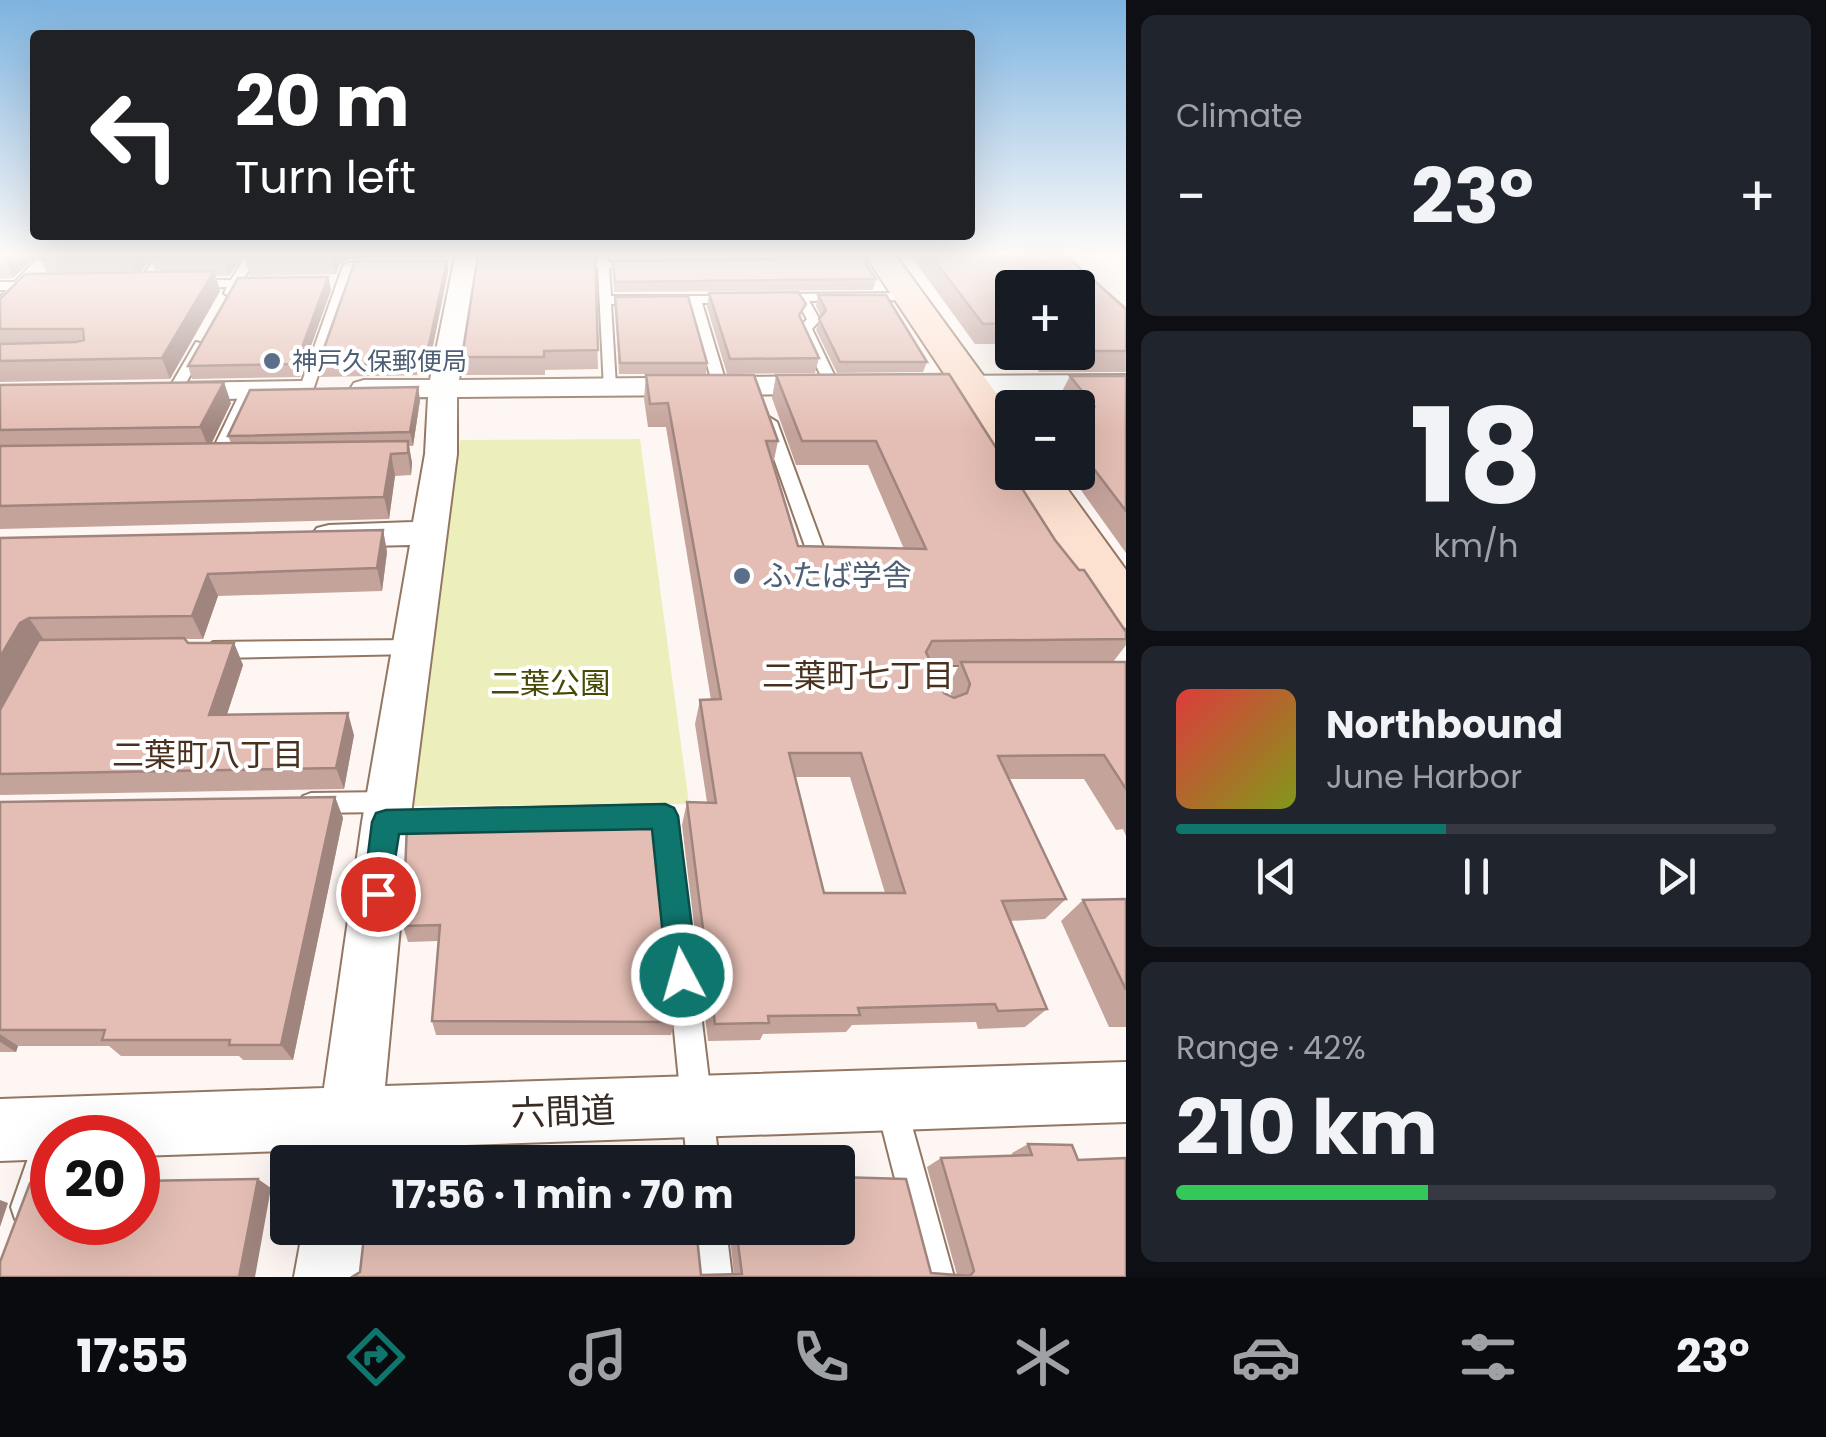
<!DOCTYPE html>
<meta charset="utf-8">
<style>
:root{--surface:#171b24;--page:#20242c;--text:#f1f3f6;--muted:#9ea1a6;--line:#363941;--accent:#0f766e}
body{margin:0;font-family:Poppins,"Noto Sans JP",sans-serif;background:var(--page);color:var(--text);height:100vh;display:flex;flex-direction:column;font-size:38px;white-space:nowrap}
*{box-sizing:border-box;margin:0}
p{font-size:32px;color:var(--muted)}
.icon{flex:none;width:55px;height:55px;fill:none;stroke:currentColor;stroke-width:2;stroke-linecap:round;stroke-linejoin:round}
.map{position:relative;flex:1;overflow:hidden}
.details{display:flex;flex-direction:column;gap:15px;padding:15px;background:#0d0f14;width:700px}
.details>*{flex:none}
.hud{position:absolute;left:30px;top:30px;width:945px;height:210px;border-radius:10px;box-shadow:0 10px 40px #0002;background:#202124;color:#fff;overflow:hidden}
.controls{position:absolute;left:995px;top:270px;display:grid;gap:20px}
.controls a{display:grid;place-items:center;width:100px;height:100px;border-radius:10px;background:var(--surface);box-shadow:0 10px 40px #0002;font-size:50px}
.speed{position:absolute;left:30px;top:1115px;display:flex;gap:20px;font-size:50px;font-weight:700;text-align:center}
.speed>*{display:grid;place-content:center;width:130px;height:130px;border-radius:50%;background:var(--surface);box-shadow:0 10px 40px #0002;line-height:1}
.speed .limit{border:15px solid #d22;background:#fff;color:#111}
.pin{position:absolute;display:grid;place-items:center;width:85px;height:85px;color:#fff;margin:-42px;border:5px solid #fff;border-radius:50%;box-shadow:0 2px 10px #0007}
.me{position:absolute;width:110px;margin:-55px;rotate:354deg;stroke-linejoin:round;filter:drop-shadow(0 0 8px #0008)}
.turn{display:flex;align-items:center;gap:35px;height:210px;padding:0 40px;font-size:45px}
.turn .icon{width:130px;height:130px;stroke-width:2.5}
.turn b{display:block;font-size:70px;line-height:85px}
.big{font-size:75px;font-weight:700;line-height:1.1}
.details .widget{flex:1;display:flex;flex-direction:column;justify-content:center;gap:15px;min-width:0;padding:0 35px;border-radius:15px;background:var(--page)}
.details .dial{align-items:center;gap:0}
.dial b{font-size:130px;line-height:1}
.song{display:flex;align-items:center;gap:30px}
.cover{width:120px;height:120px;border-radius:15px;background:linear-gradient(135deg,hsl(0 70% 55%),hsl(70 70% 35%))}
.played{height:10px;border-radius:5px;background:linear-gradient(90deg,var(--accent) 45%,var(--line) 45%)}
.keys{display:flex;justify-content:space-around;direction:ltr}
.heat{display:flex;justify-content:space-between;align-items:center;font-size:55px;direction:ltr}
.charge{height:15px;border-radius:8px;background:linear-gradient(90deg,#34c759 42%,var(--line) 0)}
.trip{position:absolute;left:270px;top:1145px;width:585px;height:100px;border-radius:10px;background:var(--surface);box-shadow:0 10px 40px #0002;font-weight:700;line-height:100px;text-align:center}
.tabs{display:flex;height:160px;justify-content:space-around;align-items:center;background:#090b0e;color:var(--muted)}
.tabs .icon{width:70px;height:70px}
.tabs .on{color:var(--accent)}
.tabs b{font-size:45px;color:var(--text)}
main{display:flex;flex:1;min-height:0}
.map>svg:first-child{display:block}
.green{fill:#ecefbc}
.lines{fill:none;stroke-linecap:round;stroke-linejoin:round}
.lane-casing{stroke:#937763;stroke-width:4}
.street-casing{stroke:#937763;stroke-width:4}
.secondary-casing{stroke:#937763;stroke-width:4}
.lane{fill:#fff;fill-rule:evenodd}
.street{fill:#fff;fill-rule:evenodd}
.secondary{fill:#fce0d0;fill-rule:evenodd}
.wall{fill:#c4a39b;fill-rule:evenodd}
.shaded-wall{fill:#a0857e}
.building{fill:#e4beb4;stroke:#a0857e;stroke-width:2.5;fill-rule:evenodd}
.route{fill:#0f766e;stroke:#0a4d48;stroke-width:2.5}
.service-dot{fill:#5c6f8a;stroke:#fff;stroke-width:4}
.labels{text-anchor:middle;stroke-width:8;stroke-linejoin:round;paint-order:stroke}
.far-service-label{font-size:25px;fill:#4e5e75;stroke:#fff;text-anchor:start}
.service-label{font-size:30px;fill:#4e5e75;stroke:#fff;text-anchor:start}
.park-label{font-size:30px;fill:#484905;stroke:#fff}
.neighbourhood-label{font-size:32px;fill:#49311f;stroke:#fff}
.near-street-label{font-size:35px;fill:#372b23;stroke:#fff}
</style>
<main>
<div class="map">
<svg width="1126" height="1277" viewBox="0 0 1126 1277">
<rect width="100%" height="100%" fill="#fdf6f2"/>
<path class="green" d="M640,439L689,804L413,806L460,440Z"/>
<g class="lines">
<defs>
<path id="lane" d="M161,252H172L145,288H137L135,285Z
M248,252H259L243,280H263V286L239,287L230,297L224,293L227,287L193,288L187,284L193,280H231Z
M599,252H607L609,262H640L646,265L640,268H609L611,296H737V302L733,303H702L727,386L725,389L713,386L690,303L611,304L616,386L604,389L598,268H569L563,265L569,262H598Z
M349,263H380L386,266L380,269H354L313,390L301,393L299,390L343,266Z
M0,282H34L40,286L34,290H0Z
M910,293L914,294V300L809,301L820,320L812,329L839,385L832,389L825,385L799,328L807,319L797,302H777L771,298L777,294Z
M196,342L208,345L179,395H169L167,392Z
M248,387L255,391L225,457L223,460H211L209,457L241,391Z
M769,417L777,422L830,566L827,570H815L812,566L761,422Z
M413,640L423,647L413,654L213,658L203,650L213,642Z
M928,667H979L986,669L989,675L986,681L942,683L945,689L941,695H927L918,675L921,669Z
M389,792L397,795L401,802L397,809L392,811L665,805L673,809L677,816L719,1162H687L654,827L386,833L377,830L374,822L377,814L383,812L311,813L303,810L299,803L303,796L311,793Z
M892,1093L903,1097L907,1108L954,1277H920L877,1108L881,1097Z
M51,1119L62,1124L67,1135L52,1138V1179L39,1219L27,1223L15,1219L11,1207L40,1124Z
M693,1228H726L732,1277H698Z"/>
<path id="street" d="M44,252H67L9,316L0,319V297Z
M456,252H478L459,380L826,376L836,379L840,385L836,391L826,394L457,397V454L410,822L385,1086L1126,1062V1122L379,1148L378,1162H314L316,1150L138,1156V1138H52V1159L0,1161V1099L324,1088L362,822L410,545L329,547L317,544L311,536L317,528L329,525L413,522L425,454L428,397L364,398L354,395L350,389L354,383L364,380H430Z
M1126,375V393L939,394L929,391L925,385L929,379L939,376Z
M301,381L311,384L315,390L311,396L174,401L164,398L160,392L164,386L174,383Z
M303,1228H369L364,1277H294Z"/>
<path id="secondary" d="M863,252H893L1012,415V457L997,453Z
M1012,468V472H1055L1126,570V628L1107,622L1010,472Z"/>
</defs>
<use href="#lane" class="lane-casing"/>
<use href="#street" class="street-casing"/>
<use href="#secondary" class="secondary-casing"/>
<use href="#lane" class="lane"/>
<use href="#street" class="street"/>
<use href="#secondary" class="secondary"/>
</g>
<path class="wall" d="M0,252H41L13,278L0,279Z
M246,252L229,276H216L220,291L170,379L0,382V299L47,273L40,259ZM151,260L156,272H140Z
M247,252H454L451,258L349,259L339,265L336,274L250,276L244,257Z
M479,252H597L595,256L598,369L545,370V375H463L462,357L480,255Z
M610,252H861L860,254L612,256Z
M908,252H1062L1126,309V372H1039L1025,353L1014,352H1078V288H1012V351L1006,344H975Z
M869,257L867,265L876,279L873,290L614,292L613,261Z
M447,261L448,272L427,375L320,377L318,365Z
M328,277L331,290L300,377L192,379L188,366Z
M709,293L802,319L801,320L819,358L815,373L727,374L707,307Z
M818,295L927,362L923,372L837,373L816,330L821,316L816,306Z
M615,297L707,363L706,374H619Z
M646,375L778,441L773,465L798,546L904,549L868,465H796L772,398L776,375L1055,540L1126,632V645L1113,662H1126V836L1123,829L1116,830L1084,779H1009L1066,899L1045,919L1010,921L1047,1009L1025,1027L978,1029L976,1022L852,1025L846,1032L763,1034L760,1040L708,1041L682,825L687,802H707L695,724L700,700H711L666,427H648L644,399ZM932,665H959L948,687L952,697L944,693ZM795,777H850L885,893H824Z
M1070,376H1126V553L1068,472H1078V408H1045L1066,406L1059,397Z
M0,385L231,403L211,444L231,443L228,436L420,400L413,446H409L412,463L411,475L395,476L389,519L0,529Z
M383,530L387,552L382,591L218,596L203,639H184L188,643H234L243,665L227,714L354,735L344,789L0,795V538Z
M335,797L343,818L293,1060H243L239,1056H121L109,1046H18L16,1052H0V802Z
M570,827L675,1022L671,1035H436L432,1021L438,941L408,942L403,926Z
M1126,899V1027H1109L1061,921L1083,900Z
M1028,1144L1072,1145L1078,1160L1126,1158V1277H352L360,1272L365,1228H696L701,1275H734L729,1228H838V1177L906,1179L931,1273L957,1275L927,1167L941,1158L1012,1156V1153Z"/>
<path class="shaded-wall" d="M12,252H41L13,278L4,259Z
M135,252H158L136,277L129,258Z
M227,252H246L229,276L223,257Z
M334,252H348L349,259L339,265L336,274L332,255Z
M447,261L448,272L427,375L425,363Z
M214,271L220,291L170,379L162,358Z
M328,277L331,290L300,377L296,364Z
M224,382L231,403L209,449L200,427Z
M418,387L420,400L413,446L410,432Z
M408,441L412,463L411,475L408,453Z
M391,454L395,476L389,519L384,497Z
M383,530L387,552L382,591L377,568Z
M208,574L218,596L203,639L192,616Z
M29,618L45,641L0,709V657L20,623Z
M234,643L243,665L220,736L209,715Z
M348,713L354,735L344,789L336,768Z
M335,797L343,818L293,1060L281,1045Z
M0,1034L18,1046L16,1052L0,1042Z
M258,1179L271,1188L255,1277H239Z
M0,1200L8,1203L0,1227Z"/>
<path class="building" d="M0,252H12L4,259H0Z
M46,252H135L129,258L40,259Z
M155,252H227L223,257L151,258Z
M247,252H334L332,255L244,257Z
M928,252H1062L1126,309V351H1078V288H1012V323L983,324Z
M595,254L598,350L544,351V357H462L478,255Z
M869,257L864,261L876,279L615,282L613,261Z
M355,261H447L425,363L318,365Z
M214,271L162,358L0,361V344L76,342L84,340L83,329H0V299L25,274Z
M328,277L296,364L188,366L238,278Z
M798,292L806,304L799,315L819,358L730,359L709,293Z
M818,295H886L927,362H840L819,319L826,310Z
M688,296L707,363H620L615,297Z
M949,374L1055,540L1079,570H1084L1126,632V639L932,641L926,652L944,693L954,698L967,693L970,684L961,662H1126V789L1104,755L998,756L1066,899L1002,901L1047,1009L998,1011L995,1004L858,1008L860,1015L768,1016L769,1023L715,1024L687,802L716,803L700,700L721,699L668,403L650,404L646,375H754L778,441H766L798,546L926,549L876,441H802L776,375ZM789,753H861L905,893H824Z
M1070,376H1126V511L1078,448V408L1046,406H1094Z
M224,382L200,427L0,430V385Z
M418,387L410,432L228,436L250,390Z
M408,441V453L391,454L384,497L0,506V446Z
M383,530L377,568L208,574L192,616L29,618L20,623L0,657V538Z
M184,638L188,643H234L209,715L348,713L336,768L0,774V710L39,640Z
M335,797L281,1045H229L230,1040H102L105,1030H0V802Z
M569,815L570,827L655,828L675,1022L432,1021L440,925L403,926L407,823L527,822V816Z
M1126,899V990L1083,900Z
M1028,1144L1072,1145L1078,1160L1126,1158V1277H352L360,1272L365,1228H696L701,1275L742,1274L736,1228H838V1177L906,1179L931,1273L970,1276L974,1271L941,1158L1032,1155Z
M258,1179L239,1277H0V1262L30,1183H52V1222H138V1181Z"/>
<linearGradient id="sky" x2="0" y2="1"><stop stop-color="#7db3e0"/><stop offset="0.59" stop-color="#fefbf9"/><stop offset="1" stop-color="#fefbf9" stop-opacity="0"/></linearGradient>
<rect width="1126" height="430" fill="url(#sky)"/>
<path class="route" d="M665,804L674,808L678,816L698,975L693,986L682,991L671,986L667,975L652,829L399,834L388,904L378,908L367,904L363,894L372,822L376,813L386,810Z"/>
<g class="service-dot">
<circle cx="272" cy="361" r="10"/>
<circle cx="742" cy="576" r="10"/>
</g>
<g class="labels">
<g class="far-service-label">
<text x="292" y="370">神戸久保郵便局</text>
</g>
<g class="service-label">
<text x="762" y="586">ふたば学舎</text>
</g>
<g class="park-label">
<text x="550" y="694">二葉公園</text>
</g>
<g class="neighbourhood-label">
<text x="858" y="687">二葉町七丁目</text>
<text x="208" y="766">二葉町八丁目</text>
</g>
<g class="near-street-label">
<text transform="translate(563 1112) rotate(-2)" y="12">六間道</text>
</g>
</g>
</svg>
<div class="controls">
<a>+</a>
<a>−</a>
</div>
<div class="speed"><div class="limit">20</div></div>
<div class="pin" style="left:378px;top:894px;background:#d93025"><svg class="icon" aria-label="arrive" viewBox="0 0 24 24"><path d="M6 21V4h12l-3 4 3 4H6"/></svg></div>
<svg class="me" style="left:682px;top:975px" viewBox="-20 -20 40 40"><circle r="17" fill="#0f766e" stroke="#fff" stroke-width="3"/><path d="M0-11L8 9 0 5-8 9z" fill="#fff"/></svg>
<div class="trip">17:56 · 1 min · 70 m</div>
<div class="hud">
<div class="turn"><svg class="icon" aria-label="left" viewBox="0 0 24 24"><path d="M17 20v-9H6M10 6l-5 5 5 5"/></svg><div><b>20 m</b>Turn left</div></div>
</div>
</div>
<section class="details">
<div class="widget"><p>Climate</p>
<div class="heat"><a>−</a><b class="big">23°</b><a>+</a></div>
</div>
<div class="widget dial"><b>18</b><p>km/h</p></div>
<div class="widget">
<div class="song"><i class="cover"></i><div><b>Northbound</b><p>June Harbor</p></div></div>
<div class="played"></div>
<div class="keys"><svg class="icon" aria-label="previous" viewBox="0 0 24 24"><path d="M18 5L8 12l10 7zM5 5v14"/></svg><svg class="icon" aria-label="pause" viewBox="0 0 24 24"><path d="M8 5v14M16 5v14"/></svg><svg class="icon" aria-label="next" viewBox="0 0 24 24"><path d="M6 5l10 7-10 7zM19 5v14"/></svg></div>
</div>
<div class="widget"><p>Range · 42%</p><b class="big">210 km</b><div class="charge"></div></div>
</section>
</main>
<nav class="tabs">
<b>17:55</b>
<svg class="icon on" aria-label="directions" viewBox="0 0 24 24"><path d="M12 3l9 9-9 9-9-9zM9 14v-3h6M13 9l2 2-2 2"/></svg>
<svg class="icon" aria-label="music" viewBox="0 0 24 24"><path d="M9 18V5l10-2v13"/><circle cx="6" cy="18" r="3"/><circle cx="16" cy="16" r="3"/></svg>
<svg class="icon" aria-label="phone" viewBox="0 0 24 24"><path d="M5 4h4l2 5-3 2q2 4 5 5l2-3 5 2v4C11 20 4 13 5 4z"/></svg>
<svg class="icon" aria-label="climate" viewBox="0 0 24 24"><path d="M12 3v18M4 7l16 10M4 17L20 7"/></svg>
<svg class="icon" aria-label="car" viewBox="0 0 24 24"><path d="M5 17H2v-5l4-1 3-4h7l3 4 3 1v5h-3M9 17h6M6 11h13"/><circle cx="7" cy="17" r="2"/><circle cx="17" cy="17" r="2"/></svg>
<svg class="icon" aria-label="filters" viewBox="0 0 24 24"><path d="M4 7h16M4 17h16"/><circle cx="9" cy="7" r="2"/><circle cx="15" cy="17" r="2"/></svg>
<b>23°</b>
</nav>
